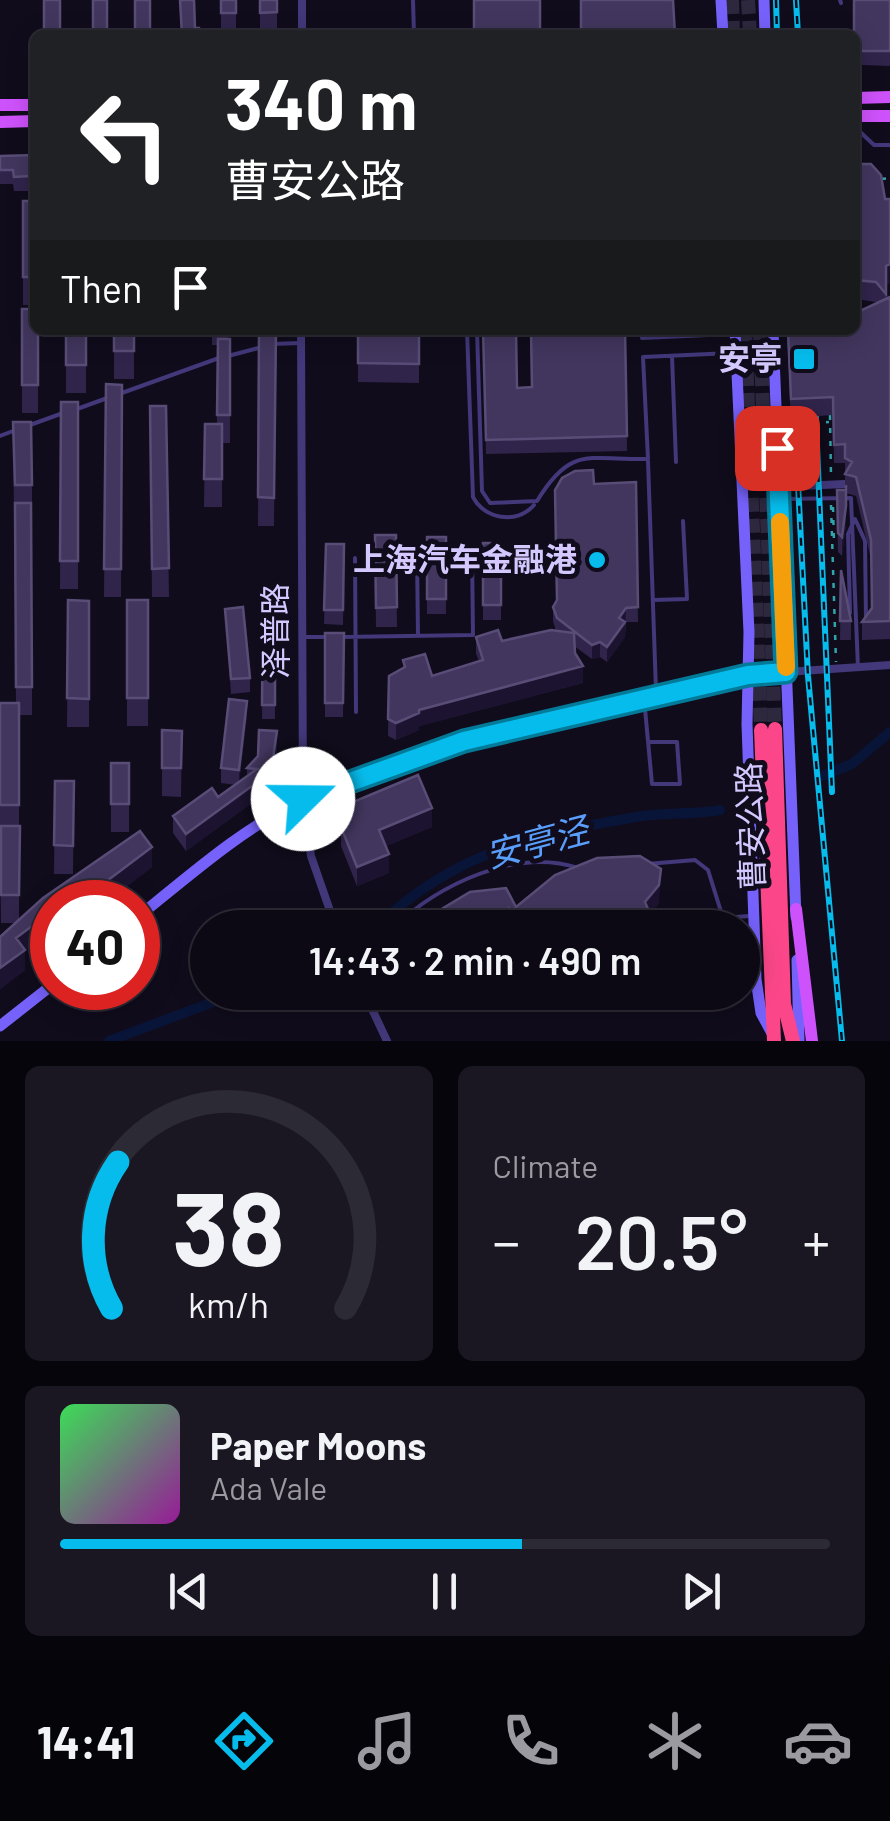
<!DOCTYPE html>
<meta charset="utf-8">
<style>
:root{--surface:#0c0915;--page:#1a1722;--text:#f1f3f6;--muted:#9a9aa0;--line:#2c2a34;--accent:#06bcec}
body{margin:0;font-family:Barlow,"Noto Sans SC",sans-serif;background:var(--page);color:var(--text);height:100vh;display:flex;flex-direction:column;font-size:38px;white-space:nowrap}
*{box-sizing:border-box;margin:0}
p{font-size:32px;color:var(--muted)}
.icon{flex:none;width:55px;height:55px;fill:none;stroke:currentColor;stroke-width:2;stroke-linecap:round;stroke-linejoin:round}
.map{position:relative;height:1041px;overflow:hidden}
.sheet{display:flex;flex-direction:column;gap:25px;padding:25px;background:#07050c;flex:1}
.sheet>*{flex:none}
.banner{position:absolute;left:30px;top:30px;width:830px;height:305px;border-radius:15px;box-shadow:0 5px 25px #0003,0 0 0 2px var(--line);background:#202124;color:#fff;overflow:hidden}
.speed{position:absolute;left:30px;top:880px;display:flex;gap:20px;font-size:50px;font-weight:700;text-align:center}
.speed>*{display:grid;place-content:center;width:130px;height:130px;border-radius:50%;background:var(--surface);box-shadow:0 5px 25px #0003,0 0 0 2px var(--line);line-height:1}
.speed .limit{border:15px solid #d22;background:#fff;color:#111}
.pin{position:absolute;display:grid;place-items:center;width:85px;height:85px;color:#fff;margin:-42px;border-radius:20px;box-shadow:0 5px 15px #0006}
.me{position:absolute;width:110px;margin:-55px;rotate:68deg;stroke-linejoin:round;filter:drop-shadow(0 0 8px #0008)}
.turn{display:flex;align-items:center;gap:35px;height:210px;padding:0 30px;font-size:45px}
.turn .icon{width:130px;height:130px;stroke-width:2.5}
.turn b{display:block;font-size:70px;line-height:85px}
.then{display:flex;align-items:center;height:95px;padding:0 30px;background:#0003;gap:20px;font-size:38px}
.big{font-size:75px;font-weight:600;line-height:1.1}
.sheet .widget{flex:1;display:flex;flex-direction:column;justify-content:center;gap:15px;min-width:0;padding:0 35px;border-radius:15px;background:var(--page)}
.sheet .dial{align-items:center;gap:0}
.dial svg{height:260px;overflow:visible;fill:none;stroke:var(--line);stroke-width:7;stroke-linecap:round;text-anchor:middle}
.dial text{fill:var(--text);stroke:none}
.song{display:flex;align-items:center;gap:30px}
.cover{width:120px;height:120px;border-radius:15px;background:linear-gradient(135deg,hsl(130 70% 55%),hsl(300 70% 35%))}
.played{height:10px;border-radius:5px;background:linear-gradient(90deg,var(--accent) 60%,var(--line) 60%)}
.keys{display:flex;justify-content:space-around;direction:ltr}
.heat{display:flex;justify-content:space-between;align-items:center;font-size:55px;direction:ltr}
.sheet .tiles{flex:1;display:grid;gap:25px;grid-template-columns:1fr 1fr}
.widget:last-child{grid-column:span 2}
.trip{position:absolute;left:190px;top:910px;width:570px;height:100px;border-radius:50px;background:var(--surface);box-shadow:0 5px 25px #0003,0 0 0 2px var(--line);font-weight:600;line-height:100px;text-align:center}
.menu{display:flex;height:160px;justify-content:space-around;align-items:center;background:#050408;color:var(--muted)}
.menu .icon{width:70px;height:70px}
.menu .active{color:var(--accent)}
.menu b{font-size:45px;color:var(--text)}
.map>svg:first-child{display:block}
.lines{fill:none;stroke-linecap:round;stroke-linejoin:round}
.canal{stroke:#091538;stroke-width:10}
.highway-tunnel{stroke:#2d283e;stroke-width:14;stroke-dasharray:14 7;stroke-linecap:butt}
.path{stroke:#2fa5ab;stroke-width:2.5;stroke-dasharray:5 8;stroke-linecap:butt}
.lane{stroke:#42387a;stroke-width:4}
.street{stroke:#42387a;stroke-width:8}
.secondary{stroke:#7662fb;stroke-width:11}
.primary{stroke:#ce52fb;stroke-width:12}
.highway{stroke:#fb4789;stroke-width:14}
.rail-casing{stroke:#06bcec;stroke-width:6}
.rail{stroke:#100c1c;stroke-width:2.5;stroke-dasharray:8;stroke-linecap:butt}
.wall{fill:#30244b}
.shaded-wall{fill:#1c1330}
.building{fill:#42365e;stroke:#594d77;stroke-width:2.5}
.route-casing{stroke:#047a99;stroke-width:25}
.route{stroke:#06bcec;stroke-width:18}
.slow{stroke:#f59e0b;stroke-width:18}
.poi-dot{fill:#06bcec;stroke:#100c1c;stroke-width:4}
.labels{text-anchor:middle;stroke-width:10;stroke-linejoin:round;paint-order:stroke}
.poi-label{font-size:32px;font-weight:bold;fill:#d4c8fe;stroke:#100c1c;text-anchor:end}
.street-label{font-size:32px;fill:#d4c8fe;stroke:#100c1c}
.water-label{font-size:35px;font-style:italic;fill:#599efb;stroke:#100c1c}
</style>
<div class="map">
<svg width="890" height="1041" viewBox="0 0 890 1041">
<rect width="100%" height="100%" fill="#100c1c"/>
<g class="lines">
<path class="canal" d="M822,776L852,764L890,732
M375,928C455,851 536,834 642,816C668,812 694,815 720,810
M109,1041L240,992"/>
<path class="highway-tunnel" d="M732,0L733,35
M748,0L750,35
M745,330L761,730
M760,330L775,729"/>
<path class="path" d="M881,179L890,178
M855,305L864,309
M830,415L831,477
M787,424L829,422
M831,505L836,662
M833,507L834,543"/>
<path class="lane" d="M413,0L414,35
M840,0L841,3
M855,127L874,145H890
M467,330L473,497C484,519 517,525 534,505
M477,330L482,491L490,503L537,501C571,445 588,460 648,459L643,357L731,353
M642,330V338L731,334
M271,344L301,343
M228,356L262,347
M672,356L676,462
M119,394L219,358
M77,409L110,397
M30,425L63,413
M0,436L16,430
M648,461L656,691
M781,499L851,498L858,668
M856,521L865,541L866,620
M417,554L418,636
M355,558L356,712
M653,600L687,599L683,521
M850,613L848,534L855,519
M301,637H326
M341,637L473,635L472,551
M644,698L652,784H680L677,742H651
M647,864L695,860L708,870L723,918L749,916
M393,928C438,885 516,847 578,868"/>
<path class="street" d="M302,35V0
M301,330L303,799L311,856L336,928
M778,487L845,484
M786,672L890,665
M364,992L387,1041"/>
<path class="secondary" d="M721,0L723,35
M764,0L765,35
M735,330L749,632L747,724L756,979L761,1013L774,1037
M773,330L796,917
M138,917C190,875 245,826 306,798C444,733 600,708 748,675L786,672
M797,960L799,1041
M0,1026L52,985"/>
<path class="primary" d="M855,98L890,97
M0,105H35
M855,116H890
M0,122L35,121
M796,909L812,1041"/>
<path class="highway" d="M775,729L784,1004L793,1041
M761,730L774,1041"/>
<defs>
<path id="rail" d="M776,0L777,35
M796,0L798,35
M790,330L808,676L842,1041
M812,330L832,792"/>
</defs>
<use href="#rail" class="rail-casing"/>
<use href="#rail" class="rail"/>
</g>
<path class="wall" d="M221,0H236V35H221Z
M260,0H277V35H260Z
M890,0V66L862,65L855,52V35Z
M35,155V184H30V191H14L13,184H0V156Z
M855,164L886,285V300L890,297V639L862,640V622L871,608V559L856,496L846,493V525L842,556L838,552L837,490H845V463H834L833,415L791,418L787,330H855L860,311L878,303L876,302L855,299Z
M23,201H35V305H23Z
M22,309L38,330V413H22Z
M66,330H86V393H66Z
M114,330H134V379H114Z
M212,330H228V339H230V443H222V507H204L205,424H217V345H212Z
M259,330H276L274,526H258Z
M358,330H419V383L358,382Z
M483,330L517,388L532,387L625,330L627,451L486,454Z
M106,384L122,385L121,597H104Z
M61,402H78V589H60Z
M150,406H166L169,597H152Z
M13,422H31L32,485V715H19V920L43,898L140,831L152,847V867L106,902H52V931L25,951V970L0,989V937L16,923H1L0,834V703H16Z
M636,482L638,622H626L625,637L607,662L600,657L592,659L574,646L583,683L419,726V730L396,740L388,736L389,676L403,668V660L432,676L479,661L476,654V637L502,641L556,631L553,621V607L557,601L594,484Z
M375,535H396L397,627H376Z
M427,537H446V614H427Z
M483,543H501V620H483Z
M326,544H344L343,625L324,624Z
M841,570L851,621V640H840Z
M68,600L89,601V727H67Z
M127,600H148V726H127Z
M263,604H275V719H262Z
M225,609L250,678V692L231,694Z
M325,633H344L343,717H325Z
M247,716L239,782L247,777V768L277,748L271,789L186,851L173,833V816L218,797L236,785L221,783V768Z
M162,730L182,731L181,797L162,796Z
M111,763H129V832H111Z
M55,781H74L73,874H54Z
M341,827H432L386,846L389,873L357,886L341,846Z"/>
<path class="shaded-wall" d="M890,264V283L886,285V266Z
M846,506V525L842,556V537Z
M626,608L625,637L607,662V647L619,618Z
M600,642V657L592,659V645Z
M583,666V683L419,726V730L396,740V723L419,710Z
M247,701V716L239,785V770Z
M277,731V748L271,789L186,851V834L271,772Z
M432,808V827L379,849V830Z
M152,847V867L106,902H79Z
M389,854V873L357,886V867Z
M661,869L659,904L645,921V902Z
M508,909V928H488Z
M52,910V930L25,951V970L0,989V968L16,938Z"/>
<path class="building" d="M44,0H60V35H44Z
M93,0H107V35H93Z
M135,0H150V35H135Z
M180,0H194L195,28H199V35H182Z
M221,0H236V13H221Z
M260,0H277V12L260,13Z
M474,0H540V35H474Z
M581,0H673L675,35H584L581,31Z
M854,0H890V51H862L854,35Z
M35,155V169L30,170V176L14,177L13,170H0V156Z
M855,164H871L881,175L885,199H890V264L886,266V294L876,282L855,280Z
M23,201H35V277H23Z
M890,297V621L862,622L872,608L871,540L856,477L845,474L852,462L845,458V444L834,445L833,397L791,399L788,330H855V311H860Z
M22,309H35V330H38V385H22Z
M66,330H86V365H66Z
M114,330H134V351H114Z
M259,330H276L274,498L258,497Z
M358,330H419V364L358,363Z
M483,330H516L517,388L532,387L531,330H625L627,436L486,440Z
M218,339H230V415H217Z
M106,384L122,385L121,569H104Z
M61,402H78V561H60Z
M150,406H166L169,568L152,569Z
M13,422H31L32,485H15Z
M205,424H222V479H204Z
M593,470L594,484L636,482L638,607L626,608L619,618L625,622L607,647L600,642L592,645L557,618L553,607L557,600L555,490L562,478L575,471Z
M846,485V506L842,537L838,533L837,490H846Z
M15,503H31L32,687H16Z
M375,535H396L397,607L376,608Z
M427,537H446V599H427Z
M483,543H501V605H483Z
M326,544H344L343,610H324Z
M841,570L851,621H840Z
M68,600L89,601V699L67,698Z
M127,600H148V698H127Z
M263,604H275V705H262Z
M243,607L250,678L231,679L225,609Z
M498,630L502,641L551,630L574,633L575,653L583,666L419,710V713L396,723L388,719L389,676L405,667L403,660L425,654L432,676L483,660L476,637Z
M325,633H344L343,703H325Z
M229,699L247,701L239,770L221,768Z
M0,703H19V805H0Z
M162,730L182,731L181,768H162Z
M259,730L277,731L271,772L186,834L173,816L212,788L218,797L257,769L247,768L258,756Z
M111,763H129V804H111Z
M418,775L432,808L379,830L389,854L357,867L341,827L343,815L353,802Z
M55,781H74L73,846L54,845Z
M1,826H20L19,895H1Z
M140,831L152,847L79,902H52V911L16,938L25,950L0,968V937L43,898Z
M640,856L661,869L659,885L645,902L656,928H508V909L488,928H419L430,916L470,892L506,888L516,907L555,875L597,858Z"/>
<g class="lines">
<defs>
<path id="route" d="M303,799L464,741L748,675L786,672L777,448"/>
</defs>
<use href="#route" class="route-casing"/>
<use href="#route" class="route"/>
<path class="slow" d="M780,522L786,667"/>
</g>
<g class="poi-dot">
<rect x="792" y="347" width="24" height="24" rx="5"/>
<circle cx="597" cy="560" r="10"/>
</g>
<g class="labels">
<g class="poi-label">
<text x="782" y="370">安亭</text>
<text x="577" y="571">上海汽车金融港</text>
</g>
<g class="street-label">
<text transform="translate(276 631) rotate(-90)" y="11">泽普路</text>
<text transform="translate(751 826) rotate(-92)" y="11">曹安公路</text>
</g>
<g class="water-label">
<text transform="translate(537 843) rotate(-15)" y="12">安亭泾</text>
</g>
</g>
</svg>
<div class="speed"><div class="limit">40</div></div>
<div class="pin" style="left:777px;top:448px;background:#d93025"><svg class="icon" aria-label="arrive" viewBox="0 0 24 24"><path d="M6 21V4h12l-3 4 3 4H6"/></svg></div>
<svg class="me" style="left:303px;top:799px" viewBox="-20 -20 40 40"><circle r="19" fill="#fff"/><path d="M0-13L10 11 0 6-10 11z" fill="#06bcec"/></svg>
<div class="trip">14:43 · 2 min · 490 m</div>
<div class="banner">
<div class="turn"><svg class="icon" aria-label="left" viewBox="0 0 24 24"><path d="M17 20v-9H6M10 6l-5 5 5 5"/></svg><div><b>340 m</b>曹安公路</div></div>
<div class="then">Then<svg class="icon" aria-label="arrive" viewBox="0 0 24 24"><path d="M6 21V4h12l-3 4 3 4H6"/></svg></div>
</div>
</div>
<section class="sheet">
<div class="tiles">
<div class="widget dial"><svg viewBox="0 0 100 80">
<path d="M14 69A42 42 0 1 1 86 69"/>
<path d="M14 69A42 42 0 0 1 16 24" stroke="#06bcec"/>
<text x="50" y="56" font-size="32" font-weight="700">38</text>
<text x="50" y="72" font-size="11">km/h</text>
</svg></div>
<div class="widget"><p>Climate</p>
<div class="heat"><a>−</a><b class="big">20.5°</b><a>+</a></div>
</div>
<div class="widget">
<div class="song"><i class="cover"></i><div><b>Paper Moons</b><p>Ada Vale</p></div></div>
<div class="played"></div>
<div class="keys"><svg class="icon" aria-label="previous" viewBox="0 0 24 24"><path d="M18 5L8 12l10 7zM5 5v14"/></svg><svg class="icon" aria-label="pause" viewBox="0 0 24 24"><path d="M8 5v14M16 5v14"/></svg><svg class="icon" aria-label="next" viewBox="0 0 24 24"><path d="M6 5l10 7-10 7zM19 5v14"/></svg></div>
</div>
</div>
</section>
<nav class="menu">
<b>14:41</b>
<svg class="icon active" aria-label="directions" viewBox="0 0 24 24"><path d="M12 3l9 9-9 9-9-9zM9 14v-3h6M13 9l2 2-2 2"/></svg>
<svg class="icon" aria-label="music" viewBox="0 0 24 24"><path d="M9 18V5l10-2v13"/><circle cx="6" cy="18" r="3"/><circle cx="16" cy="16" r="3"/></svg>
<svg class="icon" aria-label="phone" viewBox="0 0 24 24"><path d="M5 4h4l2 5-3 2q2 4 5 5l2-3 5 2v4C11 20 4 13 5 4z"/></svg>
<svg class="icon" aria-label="climate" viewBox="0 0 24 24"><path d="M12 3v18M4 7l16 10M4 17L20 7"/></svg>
<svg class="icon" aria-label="car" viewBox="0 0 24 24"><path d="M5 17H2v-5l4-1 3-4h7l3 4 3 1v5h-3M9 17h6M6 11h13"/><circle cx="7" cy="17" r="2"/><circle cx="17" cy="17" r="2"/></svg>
</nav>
